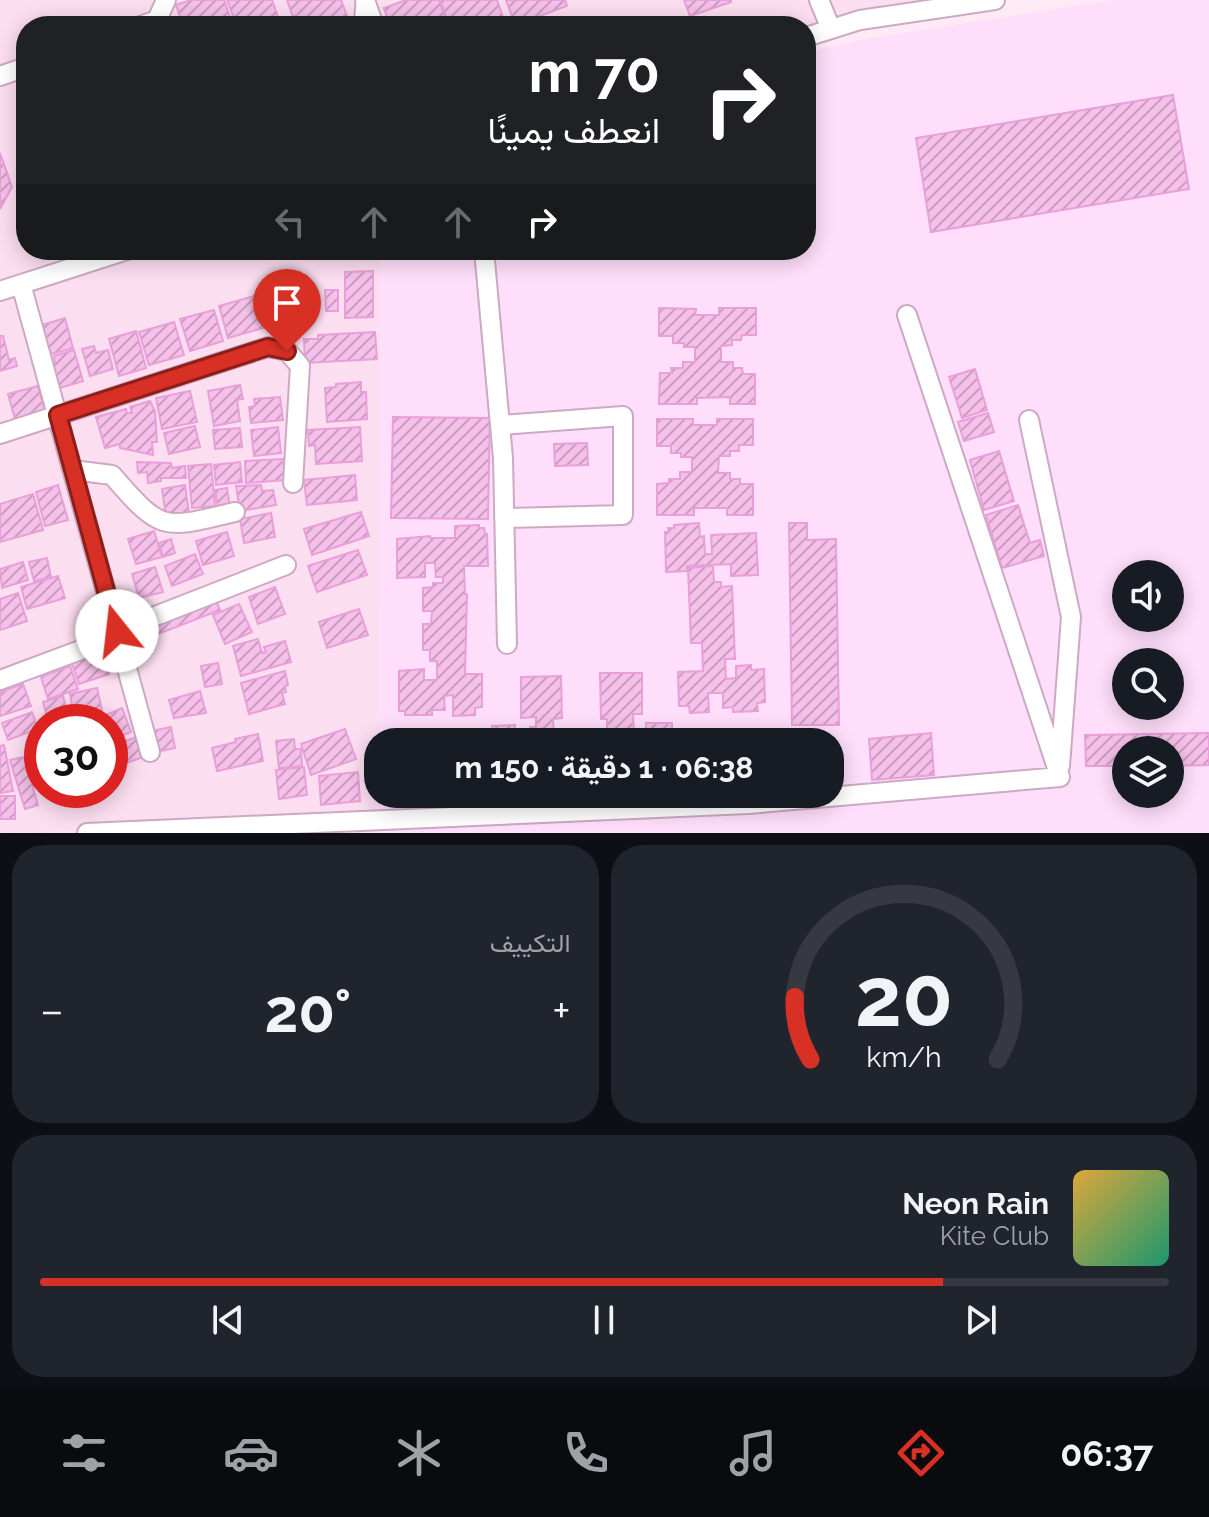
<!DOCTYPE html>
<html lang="ar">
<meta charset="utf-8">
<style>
:root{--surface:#171b24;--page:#20242c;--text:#f1f3f6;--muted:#9ea1a6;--line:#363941;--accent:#d93025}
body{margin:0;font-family:Raleway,Vazirmatn,sans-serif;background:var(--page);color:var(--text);direction:rtl;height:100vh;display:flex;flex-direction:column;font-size:30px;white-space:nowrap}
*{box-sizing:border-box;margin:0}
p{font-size:26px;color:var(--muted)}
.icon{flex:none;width:44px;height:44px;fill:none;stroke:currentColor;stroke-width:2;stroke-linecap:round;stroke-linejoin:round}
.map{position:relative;height:833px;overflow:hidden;direction:ltr}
.sheet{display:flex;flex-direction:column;gap:12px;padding:12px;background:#0d0f14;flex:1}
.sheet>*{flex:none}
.guide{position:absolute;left:16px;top:16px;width:800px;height:244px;border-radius:32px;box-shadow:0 4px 20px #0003;direction:rtl;background:#202124;color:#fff;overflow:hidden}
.controls{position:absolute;left:1112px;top:560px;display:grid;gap:16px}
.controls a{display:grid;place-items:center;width:72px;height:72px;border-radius:50%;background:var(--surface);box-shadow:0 4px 20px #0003;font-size:40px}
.speed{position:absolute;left:24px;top:704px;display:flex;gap:16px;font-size:40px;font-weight:700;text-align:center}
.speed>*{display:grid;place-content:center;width:104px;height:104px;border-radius:50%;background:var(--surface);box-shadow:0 4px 20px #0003;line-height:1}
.speed .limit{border:12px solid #d22;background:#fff;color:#111}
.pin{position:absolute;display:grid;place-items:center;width:68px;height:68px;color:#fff;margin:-82px -34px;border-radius:50% 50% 50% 0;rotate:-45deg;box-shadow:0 0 8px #0007}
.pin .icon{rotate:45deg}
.me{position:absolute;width:88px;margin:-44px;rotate:344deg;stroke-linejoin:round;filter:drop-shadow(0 0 6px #0008)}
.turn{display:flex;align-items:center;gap:28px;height:168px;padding:0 24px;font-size:36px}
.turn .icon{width:104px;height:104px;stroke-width:2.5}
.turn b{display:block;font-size:56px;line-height:68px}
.lanes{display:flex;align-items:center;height:76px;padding:0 24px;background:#0003;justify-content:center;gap:40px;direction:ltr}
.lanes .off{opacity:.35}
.big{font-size:60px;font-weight:700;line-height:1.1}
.sheet .card{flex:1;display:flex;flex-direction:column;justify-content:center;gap:12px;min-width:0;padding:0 28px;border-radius:32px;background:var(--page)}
.sheet .dial{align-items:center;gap:0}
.dial svg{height:208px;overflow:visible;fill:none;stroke:var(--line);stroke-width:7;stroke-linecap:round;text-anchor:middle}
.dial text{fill:var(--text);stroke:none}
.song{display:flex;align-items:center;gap:24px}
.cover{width:96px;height:96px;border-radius:12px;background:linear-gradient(135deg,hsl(40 70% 55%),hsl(160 70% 35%))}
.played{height:8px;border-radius:4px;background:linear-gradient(90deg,var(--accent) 80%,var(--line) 80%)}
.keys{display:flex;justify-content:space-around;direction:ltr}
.heat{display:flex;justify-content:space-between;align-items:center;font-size:44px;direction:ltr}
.sheet .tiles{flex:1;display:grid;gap:12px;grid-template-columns:1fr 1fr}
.card:last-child{grid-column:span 2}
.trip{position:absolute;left:364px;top:728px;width:480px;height:80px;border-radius:32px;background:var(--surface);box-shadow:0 4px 20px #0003;font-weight:700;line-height:80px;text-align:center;direction:rtl}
.menu{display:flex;height:128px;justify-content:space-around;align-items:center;background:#090b0e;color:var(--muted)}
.menu .icon{width:56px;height:56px}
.menu .active{color:var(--accent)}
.menu b{font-size:36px;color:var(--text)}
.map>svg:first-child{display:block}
.residential{fill:#fbdef0;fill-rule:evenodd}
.commercial{fill:#fedefa;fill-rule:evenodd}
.building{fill:url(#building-hatch);stroke:#e99fd9;stroke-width:2}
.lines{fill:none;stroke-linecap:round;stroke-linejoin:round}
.service-casing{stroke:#cda9c3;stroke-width:13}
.minor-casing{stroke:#cda9c3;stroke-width:22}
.service{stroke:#fff;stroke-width:9}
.minor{stroke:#fff;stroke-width:18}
.route-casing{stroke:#8d1f18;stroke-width:20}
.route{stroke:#d93025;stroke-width:14}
</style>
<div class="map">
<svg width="1209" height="833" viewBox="0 0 1209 833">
<defs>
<pattern id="building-hatch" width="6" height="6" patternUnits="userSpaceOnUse" patternTransform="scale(2)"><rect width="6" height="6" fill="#f5c0e9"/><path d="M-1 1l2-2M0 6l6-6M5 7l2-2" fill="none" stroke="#cb9ec1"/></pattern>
</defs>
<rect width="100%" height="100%" fill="#feeaf5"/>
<path class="residential" d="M0,0H954L806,33V26H26V250H118L0,288Z
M136,250H381L379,820L0,833V294ZM42,722H110V790H42Z"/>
<path class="commercial" d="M1114,0H1209V833H16L379,820V794H830V742H379L381,250H806V52L872,38ZM1126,574H1170V618H1126ZM1126,662H1170V706H1126ZM1126,750H1170V794H1126Z"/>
<path class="building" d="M191,0H224L233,26H183L176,5Z
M227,0H272L281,26H237Z
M287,0H341L347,16L319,26H301L297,15L293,17Z
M406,0H439L448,26H390L384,8Z
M440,0H497L506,26H449Z
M506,0H565L567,6L515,25Z
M684,0H731V2L690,16Z
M1173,95L1189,189L931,232L916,138Z
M0,153L12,187L0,209Z
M373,271V317L345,318V272Z
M293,285L302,316L274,323L265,292Z
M325,290H338V311H326Z
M261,294L270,326L228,338L219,306Z
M659,308L696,309L695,315H719V308H756V335H742L741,340H732V345L721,346V362H733V368H742L743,374H755V404H730V397L697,398V404H659L660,373H672L671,368H683V362H695V347H684V343H673V336H659Z
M214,310L223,341L190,351L180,319Z
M65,318L73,348L44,356L36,327Z
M174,322L184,355L149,365L139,332Z
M136,331L146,368L119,376L109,339Z
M375,332L377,359L305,363L304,339H318V335Z
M0,336H3L9,360L15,358L17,366L0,371Z
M94,346L96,353L108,350L113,369L90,376L82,349Z
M74,350L83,381L53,390L46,365L55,362L54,356Z
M975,369L987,410L962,418L949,377Z
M361,382V392H366L367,419L327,422L325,388L336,387V384Z
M240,385L243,399L237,400L240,421L214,426L208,391Z
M38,386L46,415L16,423L8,394Z
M190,391L197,422L162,429L156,398Z
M280,397L283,420L251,423L249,407L255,406L254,399Z
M150,401L155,411L157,442H152L153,455L120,448V444L105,448L96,417L126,409L127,413H132L130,407Z
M988,413L994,432L964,441L958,422Z
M393,417L490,418L488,519L391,518Z
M657,419H693V425H717V419H753V445H739V451H730V456H719L718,473H730V479H740V484H753V515H727V508H694V515H657V484L669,483V479H680V472H692V457H681V453H671V446H657Z
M195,426L200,447L169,454L164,433Z
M278,427L281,453L254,456L251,430Z
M360,427L362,461L316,464L315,445L309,446L308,430Z
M240,428L242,447L215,449L213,430Z
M587,443L588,465L555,466L554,444Z
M999,451L1014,501L984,510L970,460Z
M283,459L285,480L246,483L245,461Z
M137,462L171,463L172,468L185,466L186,478H161V481L148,483L147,472L138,473Z
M240,462L242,482L216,485L214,465Z
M211,464L215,506L192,508L188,466Z
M355,475L357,500L307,505L304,480Z
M58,485L68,520L45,526L36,492Z
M185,485L189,514L166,517L162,489Z
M261,485L262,491L273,490L276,505L240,511L236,486Z
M227,488L230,507L218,509L215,490Z
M33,494L43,530L0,542V504Z
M1018,505L1030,543L1040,540L1044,556L1002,568L986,515Z
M361,512L369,536L312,555L304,529Z
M271,513L275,537L244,543L240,519Z
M699,523L700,537L704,536L705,554H712L711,535L756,533L758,575L731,576V564L687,566V571L666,572L665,532H669L668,528H674V525Z
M789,523H807V540L836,539L839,725H792Z
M479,525V528H484L485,534H487L488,566H464L465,594H467L465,674H482V707L475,708V715L453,716V695L444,696L445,710H432V715H405V711H399V671L424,669V680H437V661H430V650H423V624H431L432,611H423V588L433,587V583H443V577H436L435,563H425V577L397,578V539L430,536V538H455V526Z
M154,531L162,557L136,564L128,539Z
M227,532L234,556L203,565L196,541Z
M171,539L175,553L163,557L159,543Z
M358,550L367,575L317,592L308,566Z
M195,554L203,574L172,586L165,566Z
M47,558L51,577L34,581L29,562Z
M23,562L28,580L2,588L0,569Z
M713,566L714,582H721V587L732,586L735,659H725L726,679L736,678V666L751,665V670L764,669L765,702L757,703L758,711L733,712V707L723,708V693H708L709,712L690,713L689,706H679L678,672L703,671L702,643H691L688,568Z
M155,567L163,592L139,598L132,574Z
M58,576L65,598L27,609L21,587Z
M275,587L285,614L258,624L249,597Z
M18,593L27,621L0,630V599Z
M215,599L220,610L135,643L130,633Z
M239,604L252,632L225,644L213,615Z
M359,609L368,635L327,648L319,622Z
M258,639L262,653L266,652L264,647L285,641L291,662L241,676L233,646Z
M100,647L109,674L79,684L70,658Z
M218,663L222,684L205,687L201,666Z
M70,666L78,689L48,699L41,677Z
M285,671L288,685L285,686L286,692L282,693L285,704L249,714L241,683Z
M600,673H642V714H633L634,734H646V723H672V742H492V726L515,725V737L530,736V727H536V717L521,718V677L561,676L562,718L553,719L554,736L607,735V719H601Z
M23,684L31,706L0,716V692Z
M97,688L102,710L74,716L70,694Z
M200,691L206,713L174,718L169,700Z
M63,696L68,715L48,721L43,702Z
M122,708L131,732L112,740L110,722H105L103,716Z
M32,712L38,729L8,740L2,723Z
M100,714L102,722H77V720Z
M171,727L175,748L151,753L147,732Z
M345,729L356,759L311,775L301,744Z
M931,733L934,775L872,780L869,739Z
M1209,733V765L1170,766V750H1126V766H1086L1085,735Z
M258,734L263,761L217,771L212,748L236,742L235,739Z
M139,736L146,756L124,764L117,744Z
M294,739L295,749H301L302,766L279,768L276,741Z
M110,743L118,769L110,772Z
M4,745L13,791L0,793V746Z
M24,757L38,805L25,809L10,760Z
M42,760V774L32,777L29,764Z
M304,767L307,795L279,799L276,770Z
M358,772L360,801L321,805L319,776Z
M0,796H15V819H0Z"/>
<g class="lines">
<defs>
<path id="service" d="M359,26L361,3"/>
<path id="minor" d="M365,0L374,26
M819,0L831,29
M140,26L157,20L166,0
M806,37L860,20L995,0
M0,76L26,67
M484,250L503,458L507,644
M21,284L150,752
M0,291L127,250
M907,315L1060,777
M1029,420L1071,617L1060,766
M500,425L623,416V515L504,518
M0,434L268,347L287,351L300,366L293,483
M73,470L112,475C162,533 163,529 235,512
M117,631L286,565
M0,680L118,636
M87,833L748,804L1060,777"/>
</defs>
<use href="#service" class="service-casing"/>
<use href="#minor" class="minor-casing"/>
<use href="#service" class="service"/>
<use href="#minor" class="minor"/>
</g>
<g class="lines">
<defs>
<path id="route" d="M117,631L58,415L268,347L287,351"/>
</defs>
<use href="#route" class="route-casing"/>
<use href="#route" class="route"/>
</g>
</svg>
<div class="controls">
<a><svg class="icon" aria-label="sound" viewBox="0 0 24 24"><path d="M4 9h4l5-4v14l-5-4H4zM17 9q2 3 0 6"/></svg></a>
<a><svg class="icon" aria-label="search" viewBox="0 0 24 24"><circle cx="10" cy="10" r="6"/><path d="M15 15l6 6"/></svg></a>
<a><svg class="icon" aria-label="layers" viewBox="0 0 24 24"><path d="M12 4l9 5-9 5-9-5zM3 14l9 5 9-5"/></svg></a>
</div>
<div class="speed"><div class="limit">30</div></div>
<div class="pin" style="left:287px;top:351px;background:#d93025"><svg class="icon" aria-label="arrive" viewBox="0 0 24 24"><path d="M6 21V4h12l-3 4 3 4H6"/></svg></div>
<svg class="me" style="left:117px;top:631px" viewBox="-20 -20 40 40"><circle r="19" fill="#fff"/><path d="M0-13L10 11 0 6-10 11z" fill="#d93025"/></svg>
<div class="trip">06:38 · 1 دقيقة · 150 m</div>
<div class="guide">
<div class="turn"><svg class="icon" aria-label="right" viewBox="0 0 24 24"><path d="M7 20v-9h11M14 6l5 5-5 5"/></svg><div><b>70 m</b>انعطف يمينًا</div></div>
<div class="lanes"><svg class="icon off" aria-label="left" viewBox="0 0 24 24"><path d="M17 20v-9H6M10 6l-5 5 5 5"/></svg><svg class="icon off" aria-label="ahead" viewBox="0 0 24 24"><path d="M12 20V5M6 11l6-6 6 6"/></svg><svg class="icon off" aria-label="ahead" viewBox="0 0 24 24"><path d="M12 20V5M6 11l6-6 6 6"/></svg><svg class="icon" aria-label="right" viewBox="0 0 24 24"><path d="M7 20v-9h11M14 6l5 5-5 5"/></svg></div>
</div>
</div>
<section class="sheet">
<div class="tiles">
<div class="card dial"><svg viewBox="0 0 100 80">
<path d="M14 69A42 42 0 1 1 86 69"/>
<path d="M14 69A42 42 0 0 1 8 45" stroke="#d93025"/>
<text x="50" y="56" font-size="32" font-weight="700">20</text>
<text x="50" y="72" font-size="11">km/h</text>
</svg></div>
<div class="card"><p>التكييف</p>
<div class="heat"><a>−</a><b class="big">20°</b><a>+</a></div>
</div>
<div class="card">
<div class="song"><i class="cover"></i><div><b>Neon Rain</b><p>Kite Club</p></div></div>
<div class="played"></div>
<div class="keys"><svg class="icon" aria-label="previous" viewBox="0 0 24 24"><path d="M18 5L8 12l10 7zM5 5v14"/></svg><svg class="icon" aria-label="pause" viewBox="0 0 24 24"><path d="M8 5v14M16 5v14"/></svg><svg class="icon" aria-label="next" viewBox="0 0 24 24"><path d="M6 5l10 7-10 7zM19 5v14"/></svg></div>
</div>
</div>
</section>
<nav class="menu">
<b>06:37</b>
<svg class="icon active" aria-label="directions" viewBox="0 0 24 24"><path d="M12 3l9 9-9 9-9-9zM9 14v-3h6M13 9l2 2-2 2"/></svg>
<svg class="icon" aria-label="music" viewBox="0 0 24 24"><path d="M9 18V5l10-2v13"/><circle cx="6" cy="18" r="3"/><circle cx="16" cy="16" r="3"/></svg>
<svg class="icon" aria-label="phone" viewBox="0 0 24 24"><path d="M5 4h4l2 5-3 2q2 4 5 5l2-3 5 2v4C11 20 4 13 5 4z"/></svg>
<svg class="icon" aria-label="climate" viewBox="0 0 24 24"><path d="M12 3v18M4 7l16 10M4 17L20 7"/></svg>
<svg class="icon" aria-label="car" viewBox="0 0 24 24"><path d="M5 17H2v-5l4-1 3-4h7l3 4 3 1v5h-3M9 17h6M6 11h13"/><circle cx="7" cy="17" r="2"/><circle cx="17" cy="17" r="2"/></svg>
<svg class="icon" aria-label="filters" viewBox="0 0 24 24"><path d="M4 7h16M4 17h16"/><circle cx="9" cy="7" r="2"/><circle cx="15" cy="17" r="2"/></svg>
</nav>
